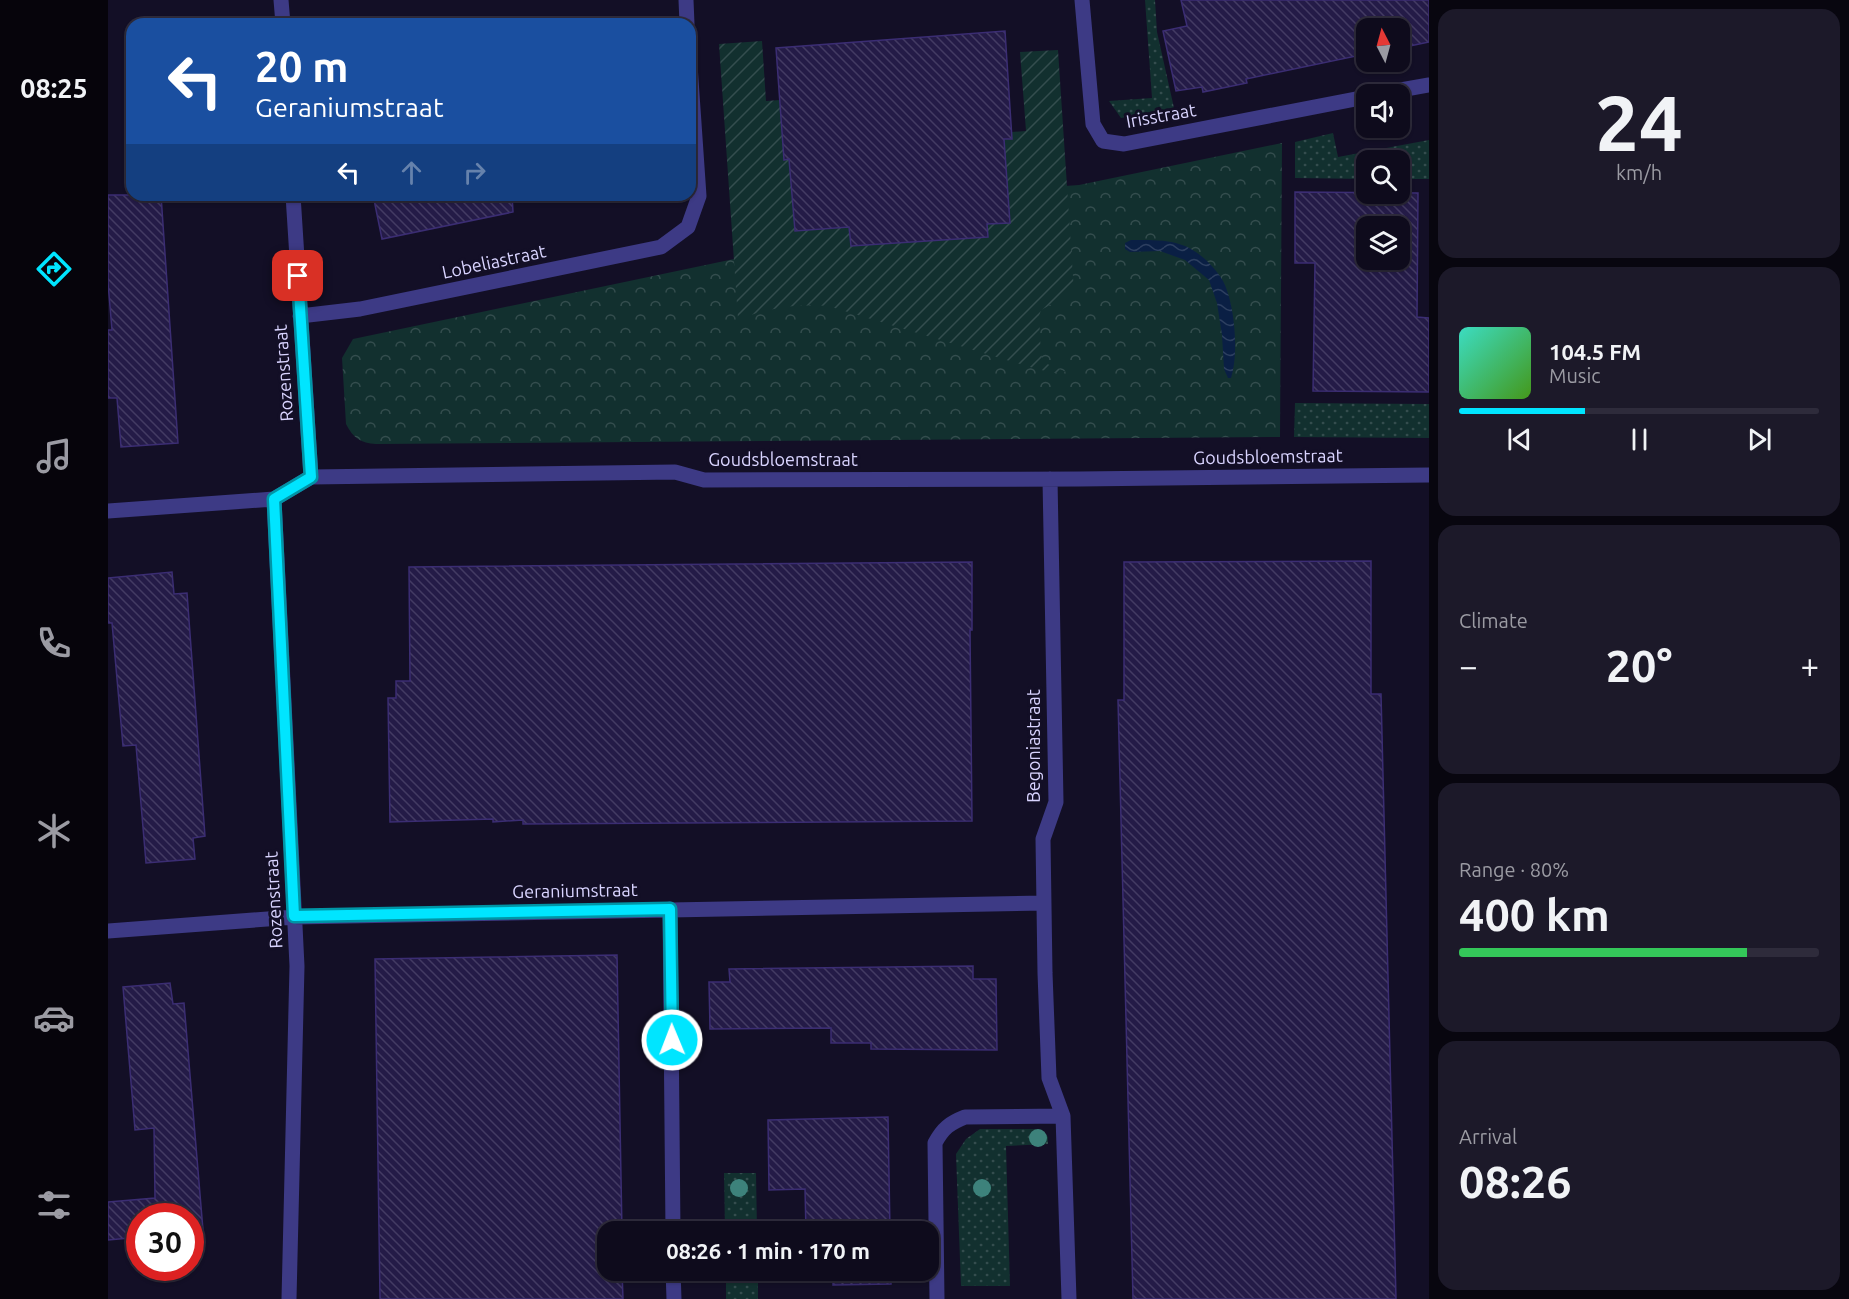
<!DOCTYPE html>
<meta charset="utf-8">
<style>
:root{--surface:#0e0b1c;--page:#1c1929;--text:#f1f3f6;--muted:#9b9ba3;--line:#2e2b3b;--accent:#00e5ff}
body{margin:0;font-family:Ubuntu,sans-serif;background:var(--page);color:var(--text);height:100vh;display:flex;flex-direction:column;font-size:22px;white-space:nowrap}
*{box-sizing:border-box;margin:0}
p{font-size:20px;color:var(--muted)}
.icon{flex:none;width:33px;height:33px;fill:none;stroke:currentColor;stroke-width:2;stroke-linecap:round;stroke-linejoin:round}
.map{position:relative;flex:1;overflow:hidden}
.drawer{display:flex;flex-direction:column;gap:9px;padding:9px;background:#08060f;width:420px}
.drawer>*{flex:none}
.guide{position:absolute;left:18px;top:18px;width:570px;height:183px;border-radius:18px;box-shadow:0 2px 4px #0004,0 0 0 2px var(--line);background:#1a4fa0;color:#fff;overflow:hidden}
.needle{width:39px;rotate:354deg}
.buttons{position:absolute;left:1248px;top:18px;display:grid;gap:12px}
.buttons a{display:grid;place-items:center;width:54px;height:54px;border-radius:12px;background:var(--surface);box-shadow:0 2px 4px #0004,0 0 0 2px var(--line);font-size:30px}
.speed{position:absolute;left:18px;top:1203px;display:flex;gap:12px;font-size:30px;font-weight:700;text-align:center}
.speed>*{display:grid;place-content:center;width:78px;height:78px;border-radius:50%;background:var(--surface);box-shadow:0 2px 4px #0004,0 0 0 2px var(--line);line-height:1}
.speed .limit{border:9px solid #d22;background:#fff;color:#111}
.pin{position:absolute;display:grid;place-items:center;width:51px;height:51px;color:#fff;margin:-26px;border-radius:12px;box-shadow:0 3px 9px #0006}
.me{position:absolute;width:66px;margin:-33px;rotate:359deg;stroke-linejoin:round;filter:drop-shadow(0 0 4px #0008)}
.turn{display:flex;align-items:center;gap:21px;height:126px;padding:0 30px;font-size:27px}
.turn .icon{width:78px;height:78px;stroke-width:2.5}
.turn b{display:block;font-size:42px;line-height:51px}
.lanes{display:flex;align-items:center;height:57px;padding:0 30px;background:#0003;justify-content:center;gap:30px;direction:ltr}
.lanes .off{opacity:.35}
.big{font-size:45px;font-weight:700;line-height:1.1}
.drawer .widget{flex:1;display:flex;flex-direction:column;justify-content:center;gap:9px;min-width:0;padding:0 21px;border-radius:18px;background:var(--page)}
.drawer .dial{align-items:center;gap:0}
.dial b{font-size:78px;line-height:1}
.song{display:flex;align-items:center;gap:18px}
.cover{width:72px;height:72px;border-radius:9px;background:linear-gradient(135deg,hsl(170 70% 55%),hsl(100 70% 35%))}
.played{height:6px;border-radius:3px;background:linear-gradient(90deg,var(--accent) 35%,var(--line) 35%)}
.keys{display:flex;justify-content:space-around;direction:ltr}
.heat{display:flex;justify-content:space-between;align-items:center;font-size:33px;direction:ltr}
.charge{height:9px;border-radius:4px;background:linear-gradient(90deg,#34c759 80%,var(--line) 0)}
.trip{position:absolute;left:489px;top:1221px;width:342px;height:60px;border-radius:18px;background:var(--surface);box-shadow:0 2px 4px #0004,0 0 0 2px var(--line);font-weight:700;line-height:60px;text-align:center}
main{display:flex;flex:1;min-height:0}
.tab-bar{display:flex;flex-direction:column;width:108px;justify-content:space-around;align-items:center;background:#06040b;color:var(--muted)}
.tab-bar .icon{width:42px;height:42px}
.tab-bar .current{color:var(--accent)}
.tab-bar b{font-size:27px;color:var(--text)}
.map>svg:first-child{display:block}
.grass{fill:url(#grass-dots)}
.park{fill:url(#park-crowns)}
.garden{fill:url(#garden-furrows)}
.water{fill:url(#water-waves)}
.building{fill:url(#building-back-hatch);stroke:#3b2d73;stroke-width:1.5;fill-rule:evenodd}
.lines{fill:none;stroke-linecap:round;stroke-linejoin:round}
.minor{stroke:#3d3a85;stroke-width:15}
.tree{fill:#3d827b}
.route-casing{stroke:#0095a6;stroke-width:15}
.route{stroke:#00e5ff;stroke-width:10}
.labels{text-anchor:middle;stroke-width:6;stroke-linejoin:round;paint-order:stroke}
.street-label{font-size:18px;fill:#d9d4ff;stroke:#130f26}
</style>
<main>
<nav class="tab-bar">
<b>08:25</b>
<svg class="icon current" aria-label="directions" viewBox="0 0 24 24"><path d="M12 3l9 9-9 9-9-9zM9 14v-3h6M13 9l2 2-2 2"/></svg>
<svg class="icon" aria-label="music" viewBox="0 0 24 24"><path d="M9 18V5l10-2v13"/><circle cx="6" cy="18" r="3"/><circle cx="16" cy="16" r="3"/></svg>
<svg class="icon" aria-label="phone" viewBox="0 0 24 24"><path d="M5 4h4l2 5-3 2q2 4 5 5l2-3 5 2v4C11 20 4 13 5 4z"/></svg>
<svg class="icon" aria-label="climate" viewBox="0 0 24 24"><path d="M12 3v18M4 7l16 10M4 17L20 7"/></svg>
<svg class="icon" aria-label="car" viewBox="0 0 24 24"><path d="M5 17H2v-5l4-1 3-4h7l3 4 3 1v5h-3M9 17h6M6 11h13"/><circle cx="7" cy="17" r="2"/><circle cx="17" cy="17" r="2"/></svg>
<svg class="icon" aria-label="filters" viewBox="0 0 24 24"><path d="M4 7h16M4 17h16"/><circle cx="9" cy="7" r="2"/><circle cx="15" cy="17" r="2"/></svg>
</nav>
<div class="map">
<svg width="1321" height="1299" viewBox="0 0 1321 1299">
<defs>
<pattern id="grass-dots" width="8" height="8" patternUnits="userSpaceOnUse" patternTransform="scale(1.5)"><rect width="8" height="8" fill="#12302f"/><path d="M2 2h.1M6 6h.1" fill="none" stroke="#344d4e" stroke-width="1.8" stroke-linecap="round"/></pattern>
<pattern id="park-crowns" width="20" height="18" patternUnits="userSpaceOnUse" patternTransform="scale(1.5)"><rect width="20" height="18" fill="#12302f"/><path d="M2 6a3 3 0 1 1 6 0M12 15a3 3 0 1 1 6 0" fill="none" stroke="#344d4e"/></pattern>
<pattern id="garden-furrows" width="10" height="10" patternUnits="userSpaceOnUse" patternTransform="scale(1.5)"><rect width="10" height="10" fill="#12302f"/><path d="M-1 1l2-2M0 10L10 0M9 11l2-2" fill="none" stroke="#344d4e"/></pattern>
<pattern id="water-waves" width="16" height="10" patternUnits="userSpaceOnUse" patternTransform="scale(1.5)"><rect width="16" height="10" fill="#0a1f44"/><path d="M0 5q4-4 8 0t8 0" fill="none" stroke="#2d3f60"/></pattern>
<pattern id="building-back-hatch" width="6" height="6" patternUnits="userSpaceOnUse" patternTransform="scale(1.5)"><rect width="6" height="6" fill="#241b47"/><path d="M-1 5l2 2M0 0l6 6M5-1l2 2" fill="none" stroke="#433b63"/></pattern>
</defs>
<rect width="100%" height="100%" fill="#130f26"/>
<path class="grass" d="M1037,0H1047L1049,32L1066,108L1013,118L1001,101L1044,98Z
M1225,133L1230,157L1321,140V179H1292V160H1258V179L1187,178V142Z
M1187,403L1321,404V438L1186,437Z
M872,1129H932L940,1137V1144L898,1146L902,1286H853L848,1154L858,1139Z
M616,1173H648L649,1231H617Z
M618,1271H650V1299H618Z"/>
<path class="park" d="M1174,143L1172,437L268,444C253,443 245,438 238,424L234,358L245,339L626,259L743,245L880,237L879,224L902,223L900,190L971,185Z"/>
<path class="garden" d="M654,41L658,101L672,100L681,155L687,231L741,227L743,246L880,237L879,224L901,223L896,139L904,138V132L918,131L912,52L950,50L966,292L933,310L931,316L933,355L937,363L958,372L945,373L922,367L720,306C683,304 664,308 630,319L611,44Z"/>
<path class="water" d="M1023,240C1039,240 1058,239 1074,245C1090,250 1107,267 1115,281C1127,304 1131,354 1123,378H1120L1116,369L1114,335L1109,303L1101,280L1077,260L1052,251L1022,252L1017,249V243Z"/>
<path class="building" d="M1073,0H1321V42L1292,48V28H1258V54L1138,79L1139,83L1095,92L1094,87L1068,91L1055,31L1079,26Z
M897,31L904,139H896L902,223L879,224L880,237L743,246L741,227L687,231L681,159L676,160L668,48Z
M1187,192L1310,193L1309,317L1321,318V392L1205,391L1207,263H1187ZM1258,226H1292V260H1258Z
M0,195H53L70,443L13,447L9,398H0V330H4L0,283Z
M265,195H404L405,212L274,239Z
M1263,561V694H1273L1288,1299H1025L1010,700H1016V562Z
M864,562V630H862L864,821L415,824V820L385,822V819L282,822L280,698H288V681H302L301,567Z
M64,572L66,594L79,593L97,836L85,838L87,859L38,863L28,745L15,746L4,623H0V578Z
M509,955L514,1232H500V1270H514L515,1299H272L267,959Z
M865,966V979H888L889,1050L763,1049V1043H723V1028L602,1029L601,982H622L621,969Z
M62,983L65,1004L76,1003L95,1230L82,1231V1216H32V1237L0,1240V1202L47,1198L46,1128L27,1130L15,987Z
M780,1117L782,1232H698L697,1189L661,1190L660,1120Z
M725,1270H783V1284L725,1285Z"/>
<g class="lines">
<path class="minor" d="M173,0L175,24
M578,0L579,24
M974,0L985,124L995,141L1016,144L1258,97
M1270,94L1321,85
M185,195L203,477
M192,316L252,309L553,247L580,227L591,196L582,65
M942,479L948,802L935,839L937,973L941,1078L955,1116L961,1299
M166,499L189,966L181,1299
M0,511L166,499L203,477L567,472L596,480L972,479L1321,475
M562,909L565,1232
M0,931L186,917L935,903
M565,1270L566,1299
M829,1299L827,1143C835,1128 842,1123 857,1117L955,1116"/>
</g>
<g class="tree">
<circle cx="930" cy="1138" r="9"/>
<circle cx="631" cy="1188" r="9"/>
<circle cx="874" cy="1188" r="9"/>
</g>
<g class="lines">
<defs>
<path id="route" d="M190,276L203,477L166,499L186,916L562,909L564,1040"/>
</defs>
<use href="#route" class="route-casing"/>
<use href="#route" class="route"/>
</g>
<g class="labels">
<g class="street-label">
<text transform="translate(1053 116) rotate(-10)" y="6">Irisstraat</text>
<text transform="translate(386 262) rotate(-12)" y="6">Lobeliastraat</text>
<text transform="translate(176 373) rotate(-94)" y="6">Rozenstraat</text>
<text transform="translate(1160 457) rotate(-1)" y="6">Goudsbloemstraat</text>
<text x="675" y="466">Goudsbloemstraat</text>
<text transform="translate(926 746) rotate(-90)" y="6">Begoniastraat</text>
<text transform="translate(467 891) rotate(-1)" y="6">Geraniumstraat</text>
<text transform="translate(166 900) rotate(-93)" y="6">Rozenstraat</text>
</g>
</g>
</svg>
<div class="buttons">
<a><svg class="needle" viewBox="-14 -14 28 28"><path d="M0-13l5 13h-10z" fill="#e53935"/><path d="M0 13l5-13h-10z" fill="#9b9ba3"/></svg></a>
<a><svg class="icon" aria-label="sound" viewBox="0 0 24 24"><path d="M4 9h4l5-4v14l-5-4H4zM17 9q2 3 0 6"/></svg></a>
<a><svg class="icon" aria-label="search" viewBox="0 0 24 24"><circle cx="10" cy="10" r="6"/><path d="M15 15l6 6"/></svg></a>
<a><svg class="icon" aria-label="layers" viewBox="0 0 24 24"><path d="M12 4l9 5-9 5-9-5zM3 14l9 5 9-5"/></svg></a>
</div>
<div class="speed"><div class="limit">30</div></div>
<div class="pin" style="left:190px;top:276px;background:#d93025"><svg class="icon" aria-label="arrive" viewBox="0 0 24 24"><path d="M6 21V4h12l-3 4 3 4H6"/></svg></div>
<svg class="me" style="left:564px;top:1040px" viewBox="-20 -20 40 40"><circle r="17" fill="#00e5ff" stroke="#fff" stroke-width="3"/><path d="M0-11L8 9 0 5-8 9z" fill="#fff"/></svg>
<div class="trip">08:26 · 1 min · 170 m</div>
<div class="guide">
<div class="turn"><svg class="icon" aria-label="left" viewBox="0 0 24 24"><path d="M17 20v-9H6M10 6l-5 5 5 5"/></svg><div><b>20 m</b>Geraniumstraat</div></div>
<div class="lanes"><svg class="icon" aria-label="left" viewBox="0 0 24 24"><path d="M17 20v-9H6M10 6l-5 5 5 5"/></svg><svg class="icon off" aria-label="ahead" viewBox="0 0 24 24"><path d="M12 20V5M6 11l6-6 6 6"/></svg><svg class="icon off" aria-label="right" viewBox="0 0 24 24"><path d="M7 20v-9h11M14 6l5 5-5 5"/></svg></div>
</div>
</div>
<section class="drawer">
<div class="widget dial"><b>24</b><p>km/h</p></div>
<div class="widget">
<div class="song"><i class="cover"></i><div><b>104.5 FM</b><p>Music</p></div></div>
<div class="played"></div>
<div class="keys"><svg class="icon" aria-label="previous" viewBox="0 0 24 24"><path d="M18 5L8 12l10 7zM5 5v14"/></svg><svg class="icon" aria-label="pause" viewBox="0 0 24 24"><path d="M8 5v14M16 5v14"/></svg><svg class="icon" aria-label="next" viewBox="0 0 24 24"><path d="M6 5l10 7-10 7zM19 5v14"/></svg></div>
</div>
<div class="widget"><p>Climate</p>
<div class="heat"><a>−</a><b class="big">20°</b><a>+</a></div>
</div>
<div class="widget"><p>Range · 80%</p><b class="big">400 km</b><div class="charge"></div></div>
<div class="widget"><p>Arrival</p><b class="big">08:26</b></div>
</section>
</main>
